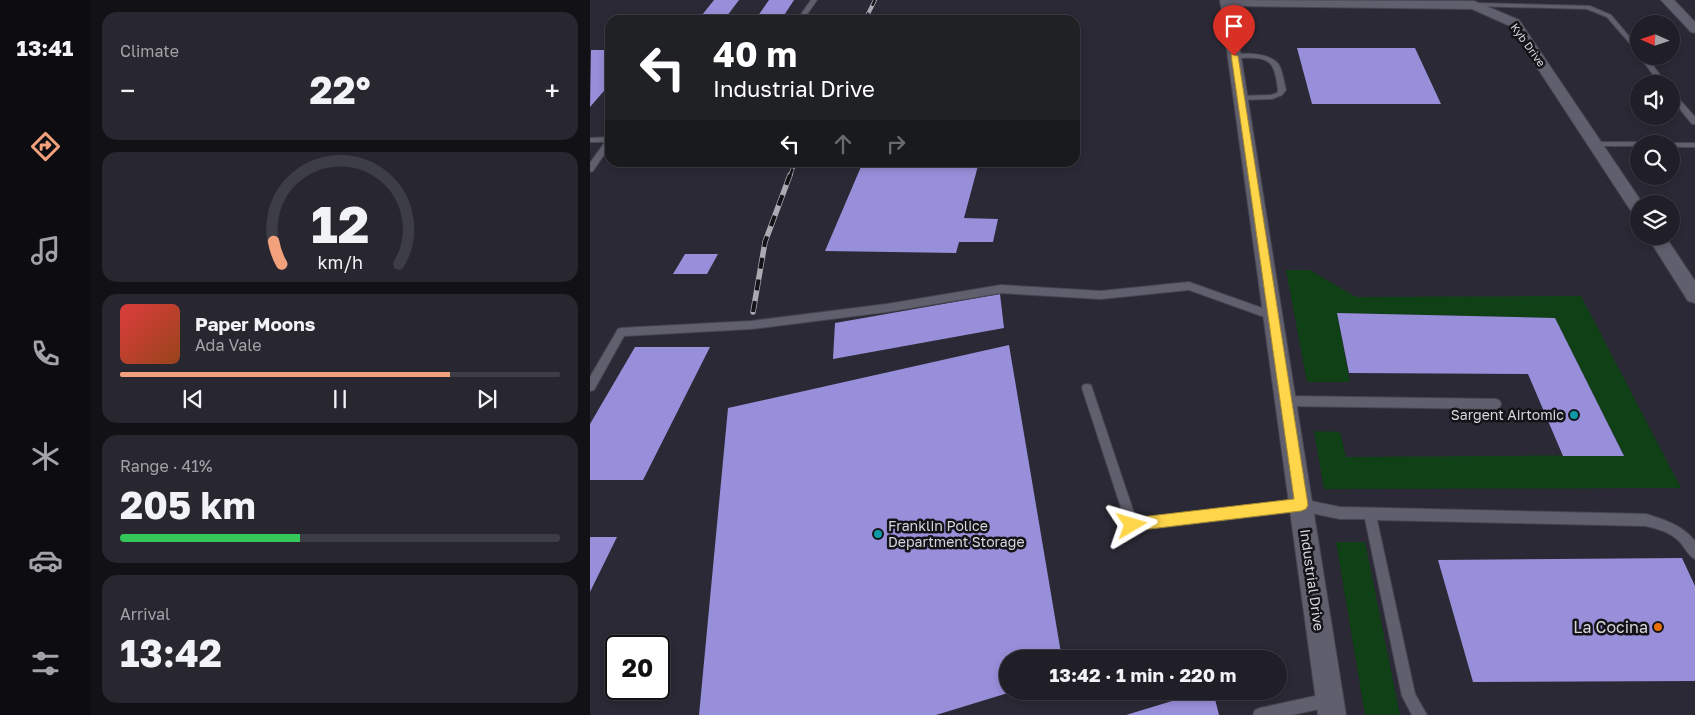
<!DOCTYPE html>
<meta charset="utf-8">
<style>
:root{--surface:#201f28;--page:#282730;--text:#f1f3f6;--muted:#a2a2a8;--line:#3d3d45;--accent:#f1a17b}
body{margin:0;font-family:"Golos Text",sans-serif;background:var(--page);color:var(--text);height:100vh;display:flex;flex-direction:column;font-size:19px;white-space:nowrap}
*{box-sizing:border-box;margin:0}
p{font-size:16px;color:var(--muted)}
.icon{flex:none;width:28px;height:28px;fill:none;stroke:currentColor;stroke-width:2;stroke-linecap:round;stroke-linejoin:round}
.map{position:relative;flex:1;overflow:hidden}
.details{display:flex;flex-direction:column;gap:12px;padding:12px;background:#121116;width:500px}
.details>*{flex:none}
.top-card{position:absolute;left:15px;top:15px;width:475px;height:152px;border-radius:15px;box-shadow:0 2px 8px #0003,0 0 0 1px var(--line);background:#202124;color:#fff;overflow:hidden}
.needle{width:32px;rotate:273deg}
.tools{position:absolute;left:1040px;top:15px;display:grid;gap:10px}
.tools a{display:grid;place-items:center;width:50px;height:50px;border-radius:50%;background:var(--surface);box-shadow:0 2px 8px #0003,0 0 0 1px var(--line);font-size:25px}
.speed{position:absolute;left:15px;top:635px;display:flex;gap:10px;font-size:25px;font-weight:700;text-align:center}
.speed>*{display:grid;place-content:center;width:65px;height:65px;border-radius:50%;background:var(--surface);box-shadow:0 2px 8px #0003,0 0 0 1px var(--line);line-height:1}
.speed .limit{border:2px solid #111;border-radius:8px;background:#fff;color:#111}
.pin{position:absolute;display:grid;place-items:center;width:42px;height:42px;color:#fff;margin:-51px -21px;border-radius:50% 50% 50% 0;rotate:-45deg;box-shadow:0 0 5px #0007}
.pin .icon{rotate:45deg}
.me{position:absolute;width:55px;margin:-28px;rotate:83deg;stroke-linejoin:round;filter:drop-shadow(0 0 4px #0008)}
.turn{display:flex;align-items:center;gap:18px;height:105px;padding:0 25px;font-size:22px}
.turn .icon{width:65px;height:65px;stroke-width:2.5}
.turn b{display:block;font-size:35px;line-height:42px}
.lanes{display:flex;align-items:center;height:48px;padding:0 25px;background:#0003;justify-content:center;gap:25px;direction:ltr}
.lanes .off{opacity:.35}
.big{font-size:38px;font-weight:700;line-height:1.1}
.details .card{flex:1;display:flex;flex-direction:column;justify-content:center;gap:8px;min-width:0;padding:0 18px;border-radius:15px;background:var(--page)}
.details .dial{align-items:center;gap:0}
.dial svg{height:130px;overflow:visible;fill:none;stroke:var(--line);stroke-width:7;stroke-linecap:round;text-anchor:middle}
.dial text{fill:var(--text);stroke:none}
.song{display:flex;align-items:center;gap:15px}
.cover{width:60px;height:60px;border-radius:8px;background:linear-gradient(135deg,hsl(0 70% 55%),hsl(20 70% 35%))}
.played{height:5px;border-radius:2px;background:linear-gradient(90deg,var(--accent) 75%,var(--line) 75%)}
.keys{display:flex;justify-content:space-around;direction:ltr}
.heat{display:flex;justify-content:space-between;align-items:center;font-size:28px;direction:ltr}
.charge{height:8px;border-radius:4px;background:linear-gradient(90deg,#34c759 41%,var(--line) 0)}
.trip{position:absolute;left:409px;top:650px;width:288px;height:50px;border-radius:25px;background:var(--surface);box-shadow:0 2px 8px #0003,0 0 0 1px var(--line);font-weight:700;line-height:50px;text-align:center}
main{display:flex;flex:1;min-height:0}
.dock{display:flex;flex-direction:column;width:90px;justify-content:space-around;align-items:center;background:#0d0c10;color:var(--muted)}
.dock .icon{width:35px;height:35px}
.dock .on{color:var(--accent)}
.dock b{font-size:22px;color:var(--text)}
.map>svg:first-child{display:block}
.green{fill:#104015}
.building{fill:#988fda}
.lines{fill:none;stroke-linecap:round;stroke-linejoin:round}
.service-casing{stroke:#46454f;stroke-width:2}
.minor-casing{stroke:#46454f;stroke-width:2}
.service{fill:#605f6d;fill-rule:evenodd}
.minor{fill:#605f6d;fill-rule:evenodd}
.rail-far1-casing{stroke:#abaab3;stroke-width:4}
.rail-casing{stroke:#abaab3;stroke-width:5.5}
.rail-far1{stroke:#131318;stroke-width:2.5;stroke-dasharray:8;stroke-linecap:butt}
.rail{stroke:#131318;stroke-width:4;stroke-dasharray:11;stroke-linecap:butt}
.route{fill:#ffd54a;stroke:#a68a30}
.culture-dot{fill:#0f9aa8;stroke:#131318;stroke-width:2}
.food-dot{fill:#e8710a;stroke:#131318;stroke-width:2}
.labels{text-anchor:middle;stroke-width:5;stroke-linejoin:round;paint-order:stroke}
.far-street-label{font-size:11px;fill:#d8d7df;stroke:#131318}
.poi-label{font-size:14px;fill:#d8d7df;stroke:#131318;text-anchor:end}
.street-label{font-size:14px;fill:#d8d7df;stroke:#131318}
.near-poi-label{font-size:16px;fill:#d8d7df;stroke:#131318;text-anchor:end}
</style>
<main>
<nav class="dock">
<b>13:41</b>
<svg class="icon on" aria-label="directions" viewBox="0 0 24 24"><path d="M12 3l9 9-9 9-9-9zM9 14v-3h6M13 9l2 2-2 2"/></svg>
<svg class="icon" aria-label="music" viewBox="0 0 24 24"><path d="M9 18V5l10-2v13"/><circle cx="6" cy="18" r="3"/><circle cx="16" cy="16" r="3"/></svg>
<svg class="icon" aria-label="phone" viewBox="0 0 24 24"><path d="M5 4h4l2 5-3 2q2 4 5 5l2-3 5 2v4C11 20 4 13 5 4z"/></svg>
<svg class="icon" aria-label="climate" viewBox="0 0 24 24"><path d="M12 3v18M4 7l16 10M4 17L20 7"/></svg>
<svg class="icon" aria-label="car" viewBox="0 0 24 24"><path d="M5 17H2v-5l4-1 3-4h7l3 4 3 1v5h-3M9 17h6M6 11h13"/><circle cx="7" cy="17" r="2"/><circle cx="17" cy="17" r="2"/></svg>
<svg class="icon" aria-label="filters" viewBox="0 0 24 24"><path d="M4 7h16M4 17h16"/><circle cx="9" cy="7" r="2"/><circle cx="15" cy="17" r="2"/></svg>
</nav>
<section class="details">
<div class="card"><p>Climate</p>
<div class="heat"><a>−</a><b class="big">22°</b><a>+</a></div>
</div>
<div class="card dial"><svg viewBox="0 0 100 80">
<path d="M14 69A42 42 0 1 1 86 69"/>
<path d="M14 69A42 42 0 0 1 9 55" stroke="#f1a17b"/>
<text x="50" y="56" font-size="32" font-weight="700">12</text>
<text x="50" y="72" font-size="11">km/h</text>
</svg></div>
<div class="card">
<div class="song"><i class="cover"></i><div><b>Paper Moons</b><p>Ada Vale</p></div></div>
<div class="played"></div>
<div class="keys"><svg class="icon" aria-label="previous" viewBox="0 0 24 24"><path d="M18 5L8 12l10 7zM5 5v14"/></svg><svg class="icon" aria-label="pause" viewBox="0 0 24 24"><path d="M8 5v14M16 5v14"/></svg><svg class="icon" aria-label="next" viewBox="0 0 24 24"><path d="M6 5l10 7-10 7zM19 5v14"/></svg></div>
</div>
<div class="card"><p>Range · 41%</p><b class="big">205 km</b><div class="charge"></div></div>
<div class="card"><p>Arrival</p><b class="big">13:42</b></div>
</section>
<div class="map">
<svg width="1105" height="715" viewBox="0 0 1105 715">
<rect width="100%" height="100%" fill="#2a2935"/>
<path class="green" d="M696,270H720L766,297L991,296L1091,488L734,489L724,431L750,432L756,457L1034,455L965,318L747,313L760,382H717Z
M746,542H775L810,715H775Z"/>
<path class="building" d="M124,0H149L134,20H108Z
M179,0H204L191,20H165Z
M707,48H825L851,104H722Z
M1,50H20V84L0,107Z
M273,162H389L374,218L408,219L403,242H369L366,253L235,251Z
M95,254H128L117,274H83Z
M410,294L414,328L243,359L245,323Z
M747,313L965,318L1034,456H973L938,374L759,373Z
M419,345L472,659H418V693L346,715H109L138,408Z
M45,347H120L53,480H0V424Z
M0,537H27L0,592Z
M1092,558L1105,586V681L883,682L848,560Z
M615,691H623L629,715H536Z"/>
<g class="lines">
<defs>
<path id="service" d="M221,0H227L213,20H207Z
M884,3L1000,6L1021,15L1049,48V54L1017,17L997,9L882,6V4Z
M642,55C655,53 683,52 690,67C693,74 694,83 696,90L692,95L682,99L647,100V96H650L681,95L687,93L688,90C687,83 686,72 682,66C676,55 655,58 644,58L642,57Z
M1049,56H1056L1077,84H1070Z
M1081,91L1083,92L1105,117V124H1102L1081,98Z
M20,137V146L3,171L0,172V163L15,142H0V138Z
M1002,142H1049L1053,144H1049V146H1005L1001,144Z
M1081,143H1105V147H1081V144H1078Z
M599,282L686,313L688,316L683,320L599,290L511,299L411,293L297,312L161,329L34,336L4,390L0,391V377L28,329L31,328L161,321L297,304L411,285L511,291Z
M497,384L501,385L502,388L546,519L711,499L750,507L1056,514C1075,520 1092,525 1105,541V559C1098,556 1095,547 1089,541C1080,532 1068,529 1056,526L787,520L825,694L837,715H822L812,696L775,519H750L711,511L542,531L538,529L492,388L493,385Z
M696,396L906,399L910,401L911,404L910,407L906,409L696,406L692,404L691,401L692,398Z
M739,693L744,695L746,700L744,705L739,707L702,715H663L665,710L670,708Z"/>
<path id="minor" d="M630,0L884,1L929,20L1053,204H1049V216L1043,214L920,26L882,9L643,6L756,715H728Z
M1071,0H1084L1105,22V33L1101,32Z
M1057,236H1075L1105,281V303L1098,301Z"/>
</defs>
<use href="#service" class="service-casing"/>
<use href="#minor" class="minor-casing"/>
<use href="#service" class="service"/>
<use href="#minor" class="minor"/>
<defs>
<path id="rail-far1" d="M275,20L285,0
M200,176L205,162"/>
<path id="rail" d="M163,312L175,242L200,175"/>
</defs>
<use href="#rail-far1" class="rail-far1-casing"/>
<use href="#rail" class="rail-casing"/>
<use href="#rail-far1" class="rail-far1"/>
<use href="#rail" class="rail"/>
</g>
<path class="route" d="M641,54L648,56L718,505L716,509L711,511L542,531L537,529L535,525L537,520L542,518L704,499Z"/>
<g class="culture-dot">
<circle cx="984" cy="415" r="5"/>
<circle cx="288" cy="534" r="5"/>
</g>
<circle class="food-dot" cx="1068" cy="627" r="5"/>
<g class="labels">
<g class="far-street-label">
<text transform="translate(938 45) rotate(54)" y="4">Kyb Drive</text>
</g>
<g class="poi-label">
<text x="974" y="420">Sargent Airtomic</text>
<text x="298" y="531" text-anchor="start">Franklin Police<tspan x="298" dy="16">Department Storage</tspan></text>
</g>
<g class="street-label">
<text transform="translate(722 580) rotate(82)" y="5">Industrial Drive</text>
</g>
<g class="near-poi-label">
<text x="1058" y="633">La Cocina</text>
</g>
</g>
</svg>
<div class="tools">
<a><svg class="needle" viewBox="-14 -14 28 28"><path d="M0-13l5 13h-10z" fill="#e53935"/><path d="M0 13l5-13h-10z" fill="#a2a2a8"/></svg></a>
<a><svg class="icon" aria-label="sound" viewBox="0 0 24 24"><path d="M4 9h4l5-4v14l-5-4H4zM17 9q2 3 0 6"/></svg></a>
<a><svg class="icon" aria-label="search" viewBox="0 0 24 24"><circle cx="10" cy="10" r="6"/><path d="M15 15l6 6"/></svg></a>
<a><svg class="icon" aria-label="layers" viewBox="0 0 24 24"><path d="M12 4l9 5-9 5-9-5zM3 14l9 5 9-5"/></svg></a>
</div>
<div class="speed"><div class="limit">20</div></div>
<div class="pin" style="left:644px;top:56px;background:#d93025"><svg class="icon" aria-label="arrive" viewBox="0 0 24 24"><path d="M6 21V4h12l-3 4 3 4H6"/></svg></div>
<svg class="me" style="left:542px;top:525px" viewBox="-20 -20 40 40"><path d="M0-17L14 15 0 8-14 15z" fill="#ffd54a" stroke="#fff" stroke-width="4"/></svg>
<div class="trip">13:42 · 1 min · 220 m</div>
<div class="top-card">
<div class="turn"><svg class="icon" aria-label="left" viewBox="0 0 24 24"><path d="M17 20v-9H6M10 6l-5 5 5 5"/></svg><div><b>40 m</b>Industrial Drive</div></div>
<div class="lanes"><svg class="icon" aria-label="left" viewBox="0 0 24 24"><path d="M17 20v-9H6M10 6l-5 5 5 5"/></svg><svg class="icon off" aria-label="ahead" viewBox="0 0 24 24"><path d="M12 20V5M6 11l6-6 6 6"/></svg><svg class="icon off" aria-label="right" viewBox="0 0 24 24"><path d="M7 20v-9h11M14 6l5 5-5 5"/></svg></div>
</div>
</div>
</main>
